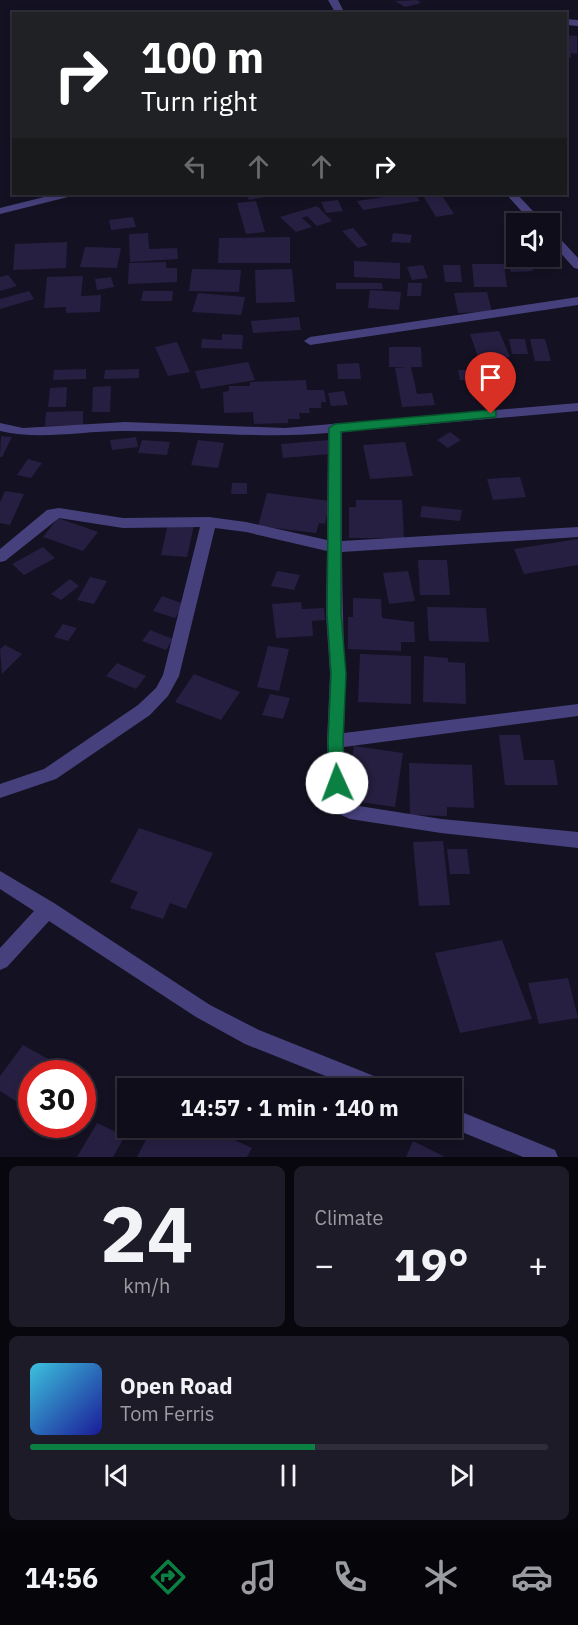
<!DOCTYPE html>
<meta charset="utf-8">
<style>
:root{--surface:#0f0d1a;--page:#1d1b27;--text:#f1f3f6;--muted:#9b9ca2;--line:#2f2d39;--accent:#0b8043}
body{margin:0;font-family:"IBM Plex Sans",sans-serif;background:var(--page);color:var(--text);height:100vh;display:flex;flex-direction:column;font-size:22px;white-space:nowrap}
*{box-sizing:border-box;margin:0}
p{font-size:20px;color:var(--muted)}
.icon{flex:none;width:33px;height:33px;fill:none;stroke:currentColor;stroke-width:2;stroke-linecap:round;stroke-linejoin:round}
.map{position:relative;height:1157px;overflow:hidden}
.sheet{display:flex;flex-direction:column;gap:9px;padding:9px;background:#08070e;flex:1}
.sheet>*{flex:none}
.guide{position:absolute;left:12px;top:12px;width:555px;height:183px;border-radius:0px;box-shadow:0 3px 9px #0003,0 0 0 2px var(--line);background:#202124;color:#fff;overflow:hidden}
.controls{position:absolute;left:506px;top:213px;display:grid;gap:12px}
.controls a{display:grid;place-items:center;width:54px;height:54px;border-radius:0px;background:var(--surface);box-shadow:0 3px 9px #0003,0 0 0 2px var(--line);font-size:30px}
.speed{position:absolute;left:18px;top:1060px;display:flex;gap:12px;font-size:30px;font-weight:700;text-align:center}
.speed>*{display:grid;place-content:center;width:78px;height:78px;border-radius:50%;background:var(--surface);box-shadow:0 3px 9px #0003,0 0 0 2px var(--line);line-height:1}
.speed .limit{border:9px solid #d22;background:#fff;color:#111}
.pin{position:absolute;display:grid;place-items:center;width:51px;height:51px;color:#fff;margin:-62px -26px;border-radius:50% 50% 50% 0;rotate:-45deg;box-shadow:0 0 6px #0007}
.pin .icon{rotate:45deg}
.me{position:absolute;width:66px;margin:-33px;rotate:358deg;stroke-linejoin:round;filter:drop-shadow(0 0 4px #0008)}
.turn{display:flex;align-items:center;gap:21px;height:126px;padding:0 30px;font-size:27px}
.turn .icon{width:78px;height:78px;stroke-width:2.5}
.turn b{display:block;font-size:42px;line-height:51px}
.lanes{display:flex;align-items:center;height:57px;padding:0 30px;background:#0003;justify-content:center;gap:30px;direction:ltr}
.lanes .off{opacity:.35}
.big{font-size:45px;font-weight:700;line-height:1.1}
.sheet .card{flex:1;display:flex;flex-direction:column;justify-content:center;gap:9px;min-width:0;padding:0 21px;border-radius:9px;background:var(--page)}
.sheet .dial{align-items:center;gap:0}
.dial b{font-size:78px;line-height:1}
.song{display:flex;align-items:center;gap:18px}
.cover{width:72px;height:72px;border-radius:9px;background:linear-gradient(135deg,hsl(190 70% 55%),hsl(240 70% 35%))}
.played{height:6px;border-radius:3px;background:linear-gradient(90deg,var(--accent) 55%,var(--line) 55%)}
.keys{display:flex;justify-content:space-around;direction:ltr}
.heat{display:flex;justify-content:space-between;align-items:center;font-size:33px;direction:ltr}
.sheet .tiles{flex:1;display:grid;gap:9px;grid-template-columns:1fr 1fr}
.card:last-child{grid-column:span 2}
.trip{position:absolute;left:117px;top:1078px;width:345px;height:60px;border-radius:0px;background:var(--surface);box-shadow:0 3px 9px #0003,0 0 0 2px var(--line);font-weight:700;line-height:60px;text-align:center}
.tab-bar{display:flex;height:96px;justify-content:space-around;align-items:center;background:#06050a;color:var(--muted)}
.tab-bar .icon{width:42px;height:42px}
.tab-bar .current{color:var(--accent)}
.tab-bar b{font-size:27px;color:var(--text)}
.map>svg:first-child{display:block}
.building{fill:#271f41}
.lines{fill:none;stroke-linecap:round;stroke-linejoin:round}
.minor{fill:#46417c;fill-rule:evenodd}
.route{fill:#0b8043;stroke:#07532c;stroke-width:1.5}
</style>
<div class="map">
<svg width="578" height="1157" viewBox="0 0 578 1157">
<rect width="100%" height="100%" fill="#141122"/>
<path class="building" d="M417,0L421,3L405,7L395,1Z
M566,35L577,36V54L571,53V58L566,57Z
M245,194H275L276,195L249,200Z
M404,194H415L420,201L363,210L357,201Z
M422,194H441L454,214L436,217Z
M338,200L343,211L326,213L321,202Z
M256,201L265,232L246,234L237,203Z
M317,206L332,221L317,226L307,216L302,218L312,227L296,232L280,217Z
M133,217L136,227L111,230L109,220Z
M353,228L368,245L358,248L342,231Z
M148,233L149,249L177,248L178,259L130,262L129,234Z
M393,233L412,235L410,243L391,242Z
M290,237V263H218L219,238Z
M67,242L66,268L13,270L15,244Z
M85,247L121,248L117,268L80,267Z
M504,252H516V256H527L533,271L511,272Z
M354,261L400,263V279L354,277Z
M166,262V268H177V282L128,284L129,263Z
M472,264H504L507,287H474Z
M423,265L428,278L412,280L407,267Z
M443,265H460L462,282H445Z
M192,269L241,270L239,292L189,291Z
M292,269L295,302L256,303L255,270Z
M8,275L17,286L0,291V277Z
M83,276L81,296L101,295L100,312L66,313V307L44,308L47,277Z
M111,277L114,287L97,290L95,279Z
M336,283H382L383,289H336Z
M408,283H422L421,296H407Z
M370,290L401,292L399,310L368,308Z
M29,291L34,299L0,309V299Z
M143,291H173L172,301H141Z
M487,292L492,312L458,313L454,293Z
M198,293L245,297L241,315L192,312Z
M299,317L301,330L253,333L251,321Z
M499,331L510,357L479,360L470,334Z
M222,334L243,335L242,349L201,348L202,339L222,340Z
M509,339H525L528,354H512Z
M530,339H545L551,361H535Z
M177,342L190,372L168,376L155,347Z
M389,347H421L422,367H411L417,394L432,393L435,405L402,407L395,368L406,367H389Z
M248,362L255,380L201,389L195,371Z
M359,363L361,379H338L337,364Z
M86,369V379L53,380L54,370Z
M139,369V378L104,379L105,370Z
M498,369L501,380H460L458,370Z
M306,380L307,390H324L326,402H321V408H309L310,413H299L300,419H288V423L254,424L253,412L224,413L223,392L229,391V386H250V382Z
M111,386L110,412H92L93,387Z
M67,387L66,407H48L50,388Z
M344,391L348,405L331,406L328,393Z
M83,411V425L45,426L46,412Z
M450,432L461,440L448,448L437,440Z
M1,436L12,437L2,457H0Z
M136,437L138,447L112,450L110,440Z
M142,440L170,442L167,455L138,453Z
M198,440L224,443L218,468L191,465Z
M329,440L331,454L283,458L281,444Z
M405,442L413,476L370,479L363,445Z
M28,459L42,463L31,478L17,475Z
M520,477L526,497L493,500L487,479Z
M232,483H247V494H231Z
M5,491L24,494L10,525L0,523V502Z
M267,493L330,501L325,524L319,523L316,533L258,526Z
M356,500H402L404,538H349V507H356Z
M422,506L462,510L460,521L420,517Z
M58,518L98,532L83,551L43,537Z
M168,523L194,525L187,557L161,555Z
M578,539V565L524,574L514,549Z
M43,547L55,558L24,575L12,564Z
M418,560H447L450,595H420Z
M277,571L300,575L294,590L271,586Z
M408,571L415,601L389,604L383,573Z
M90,577L107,581L94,604L77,600Z
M70,579L79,586L61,600L51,594Z
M162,596L184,604L175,618L153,611Z
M353,598L381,599L382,618L414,622L415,642H401V651L348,649V617H353Z
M301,602L302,609L324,608L325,620L312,621L313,636L276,638L272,604Z
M427,607L486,608L489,642L429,641Z
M63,624L77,628L68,641L54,637Z
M150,630L173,639L166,650L142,641Z
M5,645L22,654L2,674L0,649Z
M268,646L289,649L279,691L257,687Z
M360,654L411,656V704L358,702Z
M424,656L448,658V662L465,663L466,704L423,702Z
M117,663L146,676L136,689L106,676Z
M194,674L240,692L221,720L175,702Z
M270,694L290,698L283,719L262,715Z
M499,735H520L524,760H554L558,785H505Z
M354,746L403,753L395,807L345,800Z
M409,763L472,765L474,808L447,807V816L410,815Z
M139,828L213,853L186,909L170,903L163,919L130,908L138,892L110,882Z
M443,841L450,905L419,906L413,842Z
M447,849H467L470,874H450Z
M502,940L532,1019L460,1033L435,953Z
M568,978L578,1018L539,1024L528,983Z
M23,1045L50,1060L40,1074H32V1086L19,1103L0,1091V1076Z
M97,1123L125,1136L113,1157H77Z
M152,1128H228L224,1135L252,1148L247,1157H137Z
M413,1141L445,1157H406Z"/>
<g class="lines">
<path class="minor" d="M328,0H338L345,14H336Z
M566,19L578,20V26L566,25Z
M56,194H74L72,196L0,214V208Z
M506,194H517L545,224H533Z
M549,230L553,231L578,258V269L574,268L549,240Z
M578,297V305L310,345L304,341L310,337Z
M578,403V411L342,432V541L578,527V537L342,552C342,612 346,673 344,733L578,704V716L344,747L346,802L353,805L441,819L578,832V848L441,833L350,819L332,811L329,806L327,741L330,674L326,614L327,551L246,532L215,528L179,676L168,696L150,715L56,779L0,798V784L44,769L138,705L156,688L163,675L200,527L123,528L59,518L5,561L0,562V549L47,510L59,508L123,518L209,517L246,522L327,540L328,433C261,439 195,431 127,431C85,430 42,441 0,431V423L23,428L125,422L285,428Z
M0,871L54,903L210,1005L259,1030L389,1082L392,1089H358L245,1044L196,1017L49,921L7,967L0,970V948L34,911L0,889Z
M452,1108L555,1150L558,1157H523L452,1128Z"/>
</g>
<path class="route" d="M491,410L496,411V417L341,432V614L346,674L343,741L344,783L342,788L337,790L331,788L329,783L328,741L331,674L327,614L329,428L335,424Z"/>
</svg>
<div class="controls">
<a><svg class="icon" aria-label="sound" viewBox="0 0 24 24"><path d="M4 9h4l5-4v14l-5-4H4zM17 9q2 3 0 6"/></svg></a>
</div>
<div class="speed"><div class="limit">30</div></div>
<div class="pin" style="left:491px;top:414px;background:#d93025"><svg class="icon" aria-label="arrive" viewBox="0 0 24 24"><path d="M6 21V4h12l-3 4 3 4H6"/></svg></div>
<svg class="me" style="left:337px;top:783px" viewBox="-20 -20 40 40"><circle r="19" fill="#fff"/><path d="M0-13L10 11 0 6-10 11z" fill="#0b8043"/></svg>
<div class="trip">14:57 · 1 min · 140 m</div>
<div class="guide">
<div class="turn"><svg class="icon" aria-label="right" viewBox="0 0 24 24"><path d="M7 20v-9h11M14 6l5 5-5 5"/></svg><div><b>100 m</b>Turn right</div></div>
<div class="lanes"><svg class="icon off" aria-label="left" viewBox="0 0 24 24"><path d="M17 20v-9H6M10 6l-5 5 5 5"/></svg><svg class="icon off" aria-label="ahead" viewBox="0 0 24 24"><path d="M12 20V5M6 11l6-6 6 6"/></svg><svg class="icon off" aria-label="ahead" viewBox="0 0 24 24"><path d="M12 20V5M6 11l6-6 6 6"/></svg><svg class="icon" aria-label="right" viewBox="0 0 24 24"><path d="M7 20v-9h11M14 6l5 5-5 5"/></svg></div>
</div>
</div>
<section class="sheet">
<div class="tiles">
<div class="card dial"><b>24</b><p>km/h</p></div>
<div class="card"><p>Climate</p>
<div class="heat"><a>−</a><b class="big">19°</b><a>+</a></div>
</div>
<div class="card">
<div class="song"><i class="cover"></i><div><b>Open Road</b><p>Tom Ferris</p></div></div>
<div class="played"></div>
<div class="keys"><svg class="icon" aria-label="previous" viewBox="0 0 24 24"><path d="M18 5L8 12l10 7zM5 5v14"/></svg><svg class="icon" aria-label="pause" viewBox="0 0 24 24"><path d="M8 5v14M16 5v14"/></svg><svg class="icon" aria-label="next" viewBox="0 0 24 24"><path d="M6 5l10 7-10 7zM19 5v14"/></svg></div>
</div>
</div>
</section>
<nav class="tab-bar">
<b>14:56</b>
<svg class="icon current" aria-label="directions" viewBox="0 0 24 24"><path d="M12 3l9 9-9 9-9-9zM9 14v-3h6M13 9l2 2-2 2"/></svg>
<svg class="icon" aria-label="music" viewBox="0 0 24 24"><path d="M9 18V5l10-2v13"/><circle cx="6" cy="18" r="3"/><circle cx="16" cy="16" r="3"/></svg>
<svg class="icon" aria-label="phone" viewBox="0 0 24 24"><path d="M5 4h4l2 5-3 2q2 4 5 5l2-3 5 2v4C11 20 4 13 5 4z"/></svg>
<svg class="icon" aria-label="climate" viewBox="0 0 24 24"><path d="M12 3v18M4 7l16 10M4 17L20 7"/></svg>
<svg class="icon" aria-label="car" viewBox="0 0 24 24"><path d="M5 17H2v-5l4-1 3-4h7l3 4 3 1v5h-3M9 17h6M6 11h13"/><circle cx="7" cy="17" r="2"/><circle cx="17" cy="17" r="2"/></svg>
</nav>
